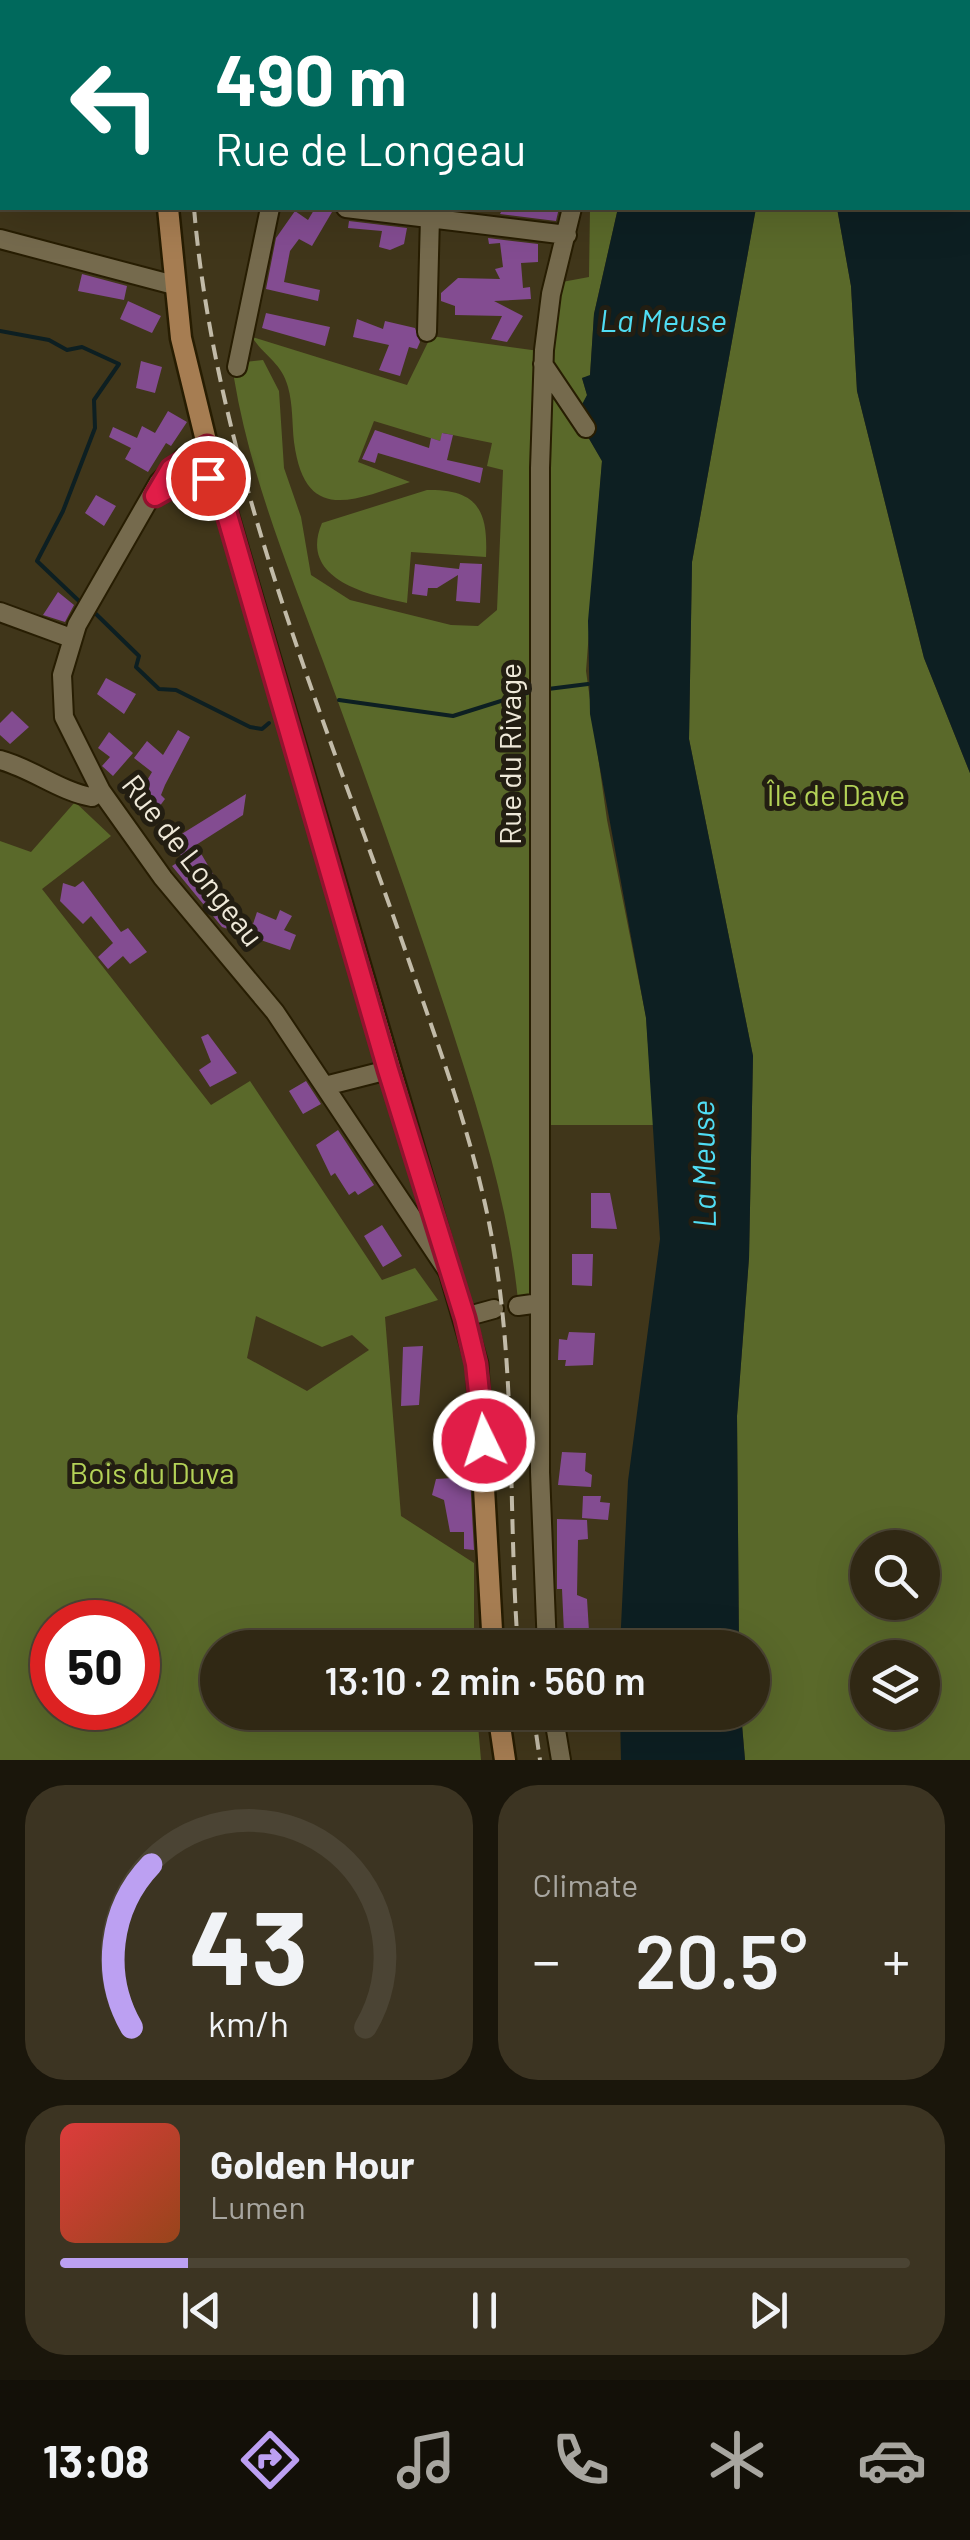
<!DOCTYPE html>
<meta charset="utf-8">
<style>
:root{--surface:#302814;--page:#3c3422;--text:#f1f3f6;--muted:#a8a6a0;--line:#4b4434;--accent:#bca0f2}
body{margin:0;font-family:Barlow,sans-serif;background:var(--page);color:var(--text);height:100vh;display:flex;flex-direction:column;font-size:38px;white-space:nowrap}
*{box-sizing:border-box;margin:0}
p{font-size:32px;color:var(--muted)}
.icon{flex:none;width:55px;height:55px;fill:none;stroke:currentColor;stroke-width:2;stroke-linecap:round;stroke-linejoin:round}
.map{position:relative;height:1760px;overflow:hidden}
.sheet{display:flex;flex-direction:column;gap:25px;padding:25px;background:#1a160b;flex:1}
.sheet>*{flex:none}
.hud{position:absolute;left:0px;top:0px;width:970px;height:210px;box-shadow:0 10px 40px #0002,0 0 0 2px var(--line);background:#00695c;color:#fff;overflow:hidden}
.fabs{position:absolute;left:850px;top:1530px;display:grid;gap:20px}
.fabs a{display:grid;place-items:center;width:90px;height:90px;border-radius:50%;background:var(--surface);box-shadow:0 10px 40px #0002,0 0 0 2px var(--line);font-size:50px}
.speed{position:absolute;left:30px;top:1600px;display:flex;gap:20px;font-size:50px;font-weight:700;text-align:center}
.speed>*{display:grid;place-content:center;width:130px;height:130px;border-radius:50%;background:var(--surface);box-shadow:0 10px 40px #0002,0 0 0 2px var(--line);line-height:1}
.speed .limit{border:15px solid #d22;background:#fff;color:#111}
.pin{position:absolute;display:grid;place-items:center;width:85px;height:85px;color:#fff;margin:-42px;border:5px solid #fff;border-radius:50%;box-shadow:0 2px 10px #0007}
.me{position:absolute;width:110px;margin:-55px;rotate:356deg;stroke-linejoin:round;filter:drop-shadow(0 0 8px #0008)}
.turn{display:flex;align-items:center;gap:35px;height:210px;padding:0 50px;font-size:45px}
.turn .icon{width:130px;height:130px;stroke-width:2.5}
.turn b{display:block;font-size:70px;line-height:85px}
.big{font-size:75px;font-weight:600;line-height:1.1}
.sheet .card{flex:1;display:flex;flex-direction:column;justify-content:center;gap:15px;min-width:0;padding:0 35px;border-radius:40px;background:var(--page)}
.sheet .dial{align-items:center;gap:0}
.dial svg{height:260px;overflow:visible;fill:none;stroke:var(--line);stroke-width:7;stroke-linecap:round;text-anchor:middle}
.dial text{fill:var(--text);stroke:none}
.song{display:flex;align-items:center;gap:30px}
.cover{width:120px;height:120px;border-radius:15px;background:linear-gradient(135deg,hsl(0 70% 55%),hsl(20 70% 35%))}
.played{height:10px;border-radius:5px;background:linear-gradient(90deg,var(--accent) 15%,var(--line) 15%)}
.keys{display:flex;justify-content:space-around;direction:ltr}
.heat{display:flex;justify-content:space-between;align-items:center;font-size:55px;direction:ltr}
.sheet .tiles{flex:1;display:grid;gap:25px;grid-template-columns:1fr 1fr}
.card:last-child{grid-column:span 2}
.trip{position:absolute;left:200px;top:1630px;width:570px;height:100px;border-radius:50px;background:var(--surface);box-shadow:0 10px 40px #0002,0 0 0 2px var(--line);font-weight:600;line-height:100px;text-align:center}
.tab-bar{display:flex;height:160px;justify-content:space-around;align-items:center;background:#131008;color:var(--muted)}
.tab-bar .icon{width:70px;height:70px}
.tab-bar .on{color:var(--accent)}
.tab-bar b{font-size:45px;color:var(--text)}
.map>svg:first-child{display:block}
.green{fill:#5a692a;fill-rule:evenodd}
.water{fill:#0d1f22}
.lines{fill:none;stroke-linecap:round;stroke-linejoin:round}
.stream{stroke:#0d1f22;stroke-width:4}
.building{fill:#834c91}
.minor-casing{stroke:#271d02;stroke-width:22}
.major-casing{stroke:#271d02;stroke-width:25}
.minor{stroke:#756a4d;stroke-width:18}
.major{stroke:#a67d52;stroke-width:20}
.rail{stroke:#c2bba8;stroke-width:4;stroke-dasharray:15 8;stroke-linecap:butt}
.route-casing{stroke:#92132f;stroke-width:25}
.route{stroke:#e11d48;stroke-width:18}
.labels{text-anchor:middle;stroke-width:10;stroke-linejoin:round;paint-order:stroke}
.street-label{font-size:30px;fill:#efe9d9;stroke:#231e12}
.park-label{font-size:30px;fill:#b4d257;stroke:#231e12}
.water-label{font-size:32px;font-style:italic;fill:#50ddf3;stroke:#231e12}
</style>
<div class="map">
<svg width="970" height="1760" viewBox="0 0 970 1760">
<rect width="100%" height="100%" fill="#40361a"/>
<path class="green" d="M590,208H618L594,314L590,376L582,378L587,395L584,430L602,461L586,671L607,820L646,1017L654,1125H544L547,378L562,282L589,277Z
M756,208H837L851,286L857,391L924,658L970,773V1760H745L741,1713L752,1712V1648H739L737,1416L749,1258L753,1056L689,739L692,562ZM868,1548H922V1602H868ZM868,1658H922V1712H868Z
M431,336L539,351L533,1298L518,1300C508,1202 479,1113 449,1020C410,900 367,780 323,661C289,570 250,475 234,378L245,362L263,360L279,391L284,468L301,517L311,575L350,600L451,625L478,626L497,610L503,470L487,466L492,443L443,433L440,441L374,421L358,462L410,482C353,500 305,525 294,442C292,424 293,405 288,387C282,363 264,356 252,337L407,385Z
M427,490C479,489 488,512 486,557L411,552L407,603C367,595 298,579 322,523Z
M75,802L111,836L42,889L211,1105L250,1081L382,1280L415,1268L438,1300L385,1317L401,1516L474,1563V1647L218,1648V1712L477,1713L481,1760H0V841L31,852ZM256,1316L322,1347L352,1335L369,1350L307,1391L247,1358ZM52,1622H138V1708H52Z"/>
<path class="water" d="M665,0H970V773L924,658L857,391L851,286L837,208H968V2Z
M618,208H756L692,562L689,739L753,1056L749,1258L737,1416L739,1647H620L628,1481L660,1239L646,1018L590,714L588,621L602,461L584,430L579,410L587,395L582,378L590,375L594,314Z
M620,1713H741L745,1760H621Z"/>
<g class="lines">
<path class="stream" d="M0,331L49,340L67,350L82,347L119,364L94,400L95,428L63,511L37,561L79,601
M95,613L139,656L136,667L159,689L176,690L250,727L262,729L269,723
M548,689L588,684
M339,700L453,716L533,691"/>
</g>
<path class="building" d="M503,208H559L556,221L500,214Z
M314,210L332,212L312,246L299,239L290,251L284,282L320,290L318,301L266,289L276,238L295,211L308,220Z
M349,221L407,228L404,244L390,250L379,247L382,231L348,228Z
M488,238L538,244V262L521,263L523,288L530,287L531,299L494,301L523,316L507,342L491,339L502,316L455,315V306L441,301V293L458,278L500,279L495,269L503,267L500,243L489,244Z
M82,274L127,286L124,300L78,291Z
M128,301L161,316L152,333L120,319Z
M266,313L330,327L325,346L262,328Z
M357,319L383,329L385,321L415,328L420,342L417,349L409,347L400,376L379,370L389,345L353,337Z
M141,361L162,367L155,393L136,388Z
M168,411L187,422L171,446L166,443L148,472L125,459L131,448L109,437L113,427L137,438L142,426L155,433Z
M375,430L429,448L431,438L440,441L442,433L453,435L447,460L483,468L480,483L378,453L375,463L362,459Z
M96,495L116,506L104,526L85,513Z
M460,563L482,564L480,603L456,601L458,575L437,588H428L427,596L412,594L415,564L459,569Z
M58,592L74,605L65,622L43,615Z
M106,678L136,694L124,714L97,694Z
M12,711L29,727L10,744L0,735V723Z
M178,730L190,737L165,785L161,795L165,799L159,807L154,806L138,796L152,772L134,758L147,741L163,755Z
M109,732L133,753L113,776L102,766L110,757L98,748Z
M246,794L243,815L196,845L223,891L217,894L239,919L253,924L257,912L276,920L280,910L292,916L284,930L296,935L290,950L222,927L172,866L183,859L172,840Z
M83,881L121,932L128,928L147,952L130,964L123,956L108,969L98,957L113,943L91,916L83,924L60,901L63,883L75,887Z
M208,1034L237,1073L210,1087L199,1070L211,1062L201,1037Z
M306,1081L321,1104L303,1114L289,1091Z
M338,1130L374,1185L358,1195L355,1191L349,1195L335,1173L331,1176L316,1145Z
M591,1193H610L617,1229L591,1228Z
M382,1225L402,1256L383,1267L364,1236Z
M572,1254H593L592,1286L572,1285Z
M569,1332L595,1333L593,1365L565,1366L566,1360H558L559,1339L567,1340Z
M423,1346L419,1405L401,1406L403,1347Z
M562,1452L586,1453L585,1471L592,1475L591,1487L558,1485Z
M470,1477L474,1550L464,1549V1532H450L444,1500L432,1495L436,1479Z
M583,1496H601L600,1502L610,1503L608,1520L582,1518Z
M557,1519L587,1520L588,1539L578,1540L577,1595L587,1599L589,1631L564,1633L562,1589H557Z"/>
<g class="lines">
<defs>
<path id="minor" d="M322,2L323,0
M0,113L2,114
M346,208L567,235
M0,239L174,285
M427,332L430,217
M543,364L586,428
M237,367L270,208
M207,445L184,457L159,482L77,625L62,675L64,717L101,791L163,878L275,1012L447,1270
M155,495L185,479L219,481
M0,612L71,638
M0,760C31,768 61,792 92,797L101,791
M325,1086L388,1070
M518,1306L540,1303
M465,1317L494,1309
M547,1648L540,1472V468L544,350L551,294L572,208
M553,1712L561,1760"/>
<path id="major" d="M182,2V0
M168,208L181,338L207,445L477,1364L493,1648
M498,1712L505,1760"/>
</defs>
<use href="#minor" class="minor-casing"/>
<use href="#major" class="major-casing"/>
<use href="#minor" class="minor"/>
<use href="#major" class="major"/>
<path class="rail" d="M202,2L203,0
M194,208C216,469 326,719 411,967C438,1045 467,1123 485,1204C518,1349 507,1500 518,1648
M533,1712L540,1760"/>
</g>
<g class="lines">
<defs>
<path id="route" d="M208,478L185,479L155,496L171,469L207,446L388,1070L465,1318L476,1364L484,1441"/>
</defs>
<use href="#route" class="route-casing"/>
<use href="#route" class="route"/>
</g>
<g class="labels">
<g class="street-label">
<text transform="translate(511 754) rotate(-90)" y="10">Rue du Rivage</text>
<text transform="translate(192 861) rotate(52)" y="10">Rue de Longeau</text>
</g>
<g class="park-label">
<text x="836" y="806">Île de Dave</text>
<text x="152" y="1484">Bois du Duva</text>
</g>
<g class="water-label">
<text x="663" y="332">La Meuse</text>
<text transform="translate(704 1164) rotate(-91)" y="11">La Meuse</text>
</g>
</g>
</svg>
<div class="fabs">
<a><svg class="icon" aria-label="search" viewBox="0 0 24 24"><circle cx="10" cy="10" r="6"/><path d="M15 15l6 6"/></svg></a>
<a><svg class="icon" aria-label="layers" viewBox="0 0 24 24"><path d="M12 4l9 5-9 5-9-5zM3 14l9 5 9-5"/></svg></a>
</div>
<div class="speed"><div class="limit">50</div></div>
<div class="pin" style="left:208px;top:478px;background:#d93025"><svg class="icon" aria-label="arrive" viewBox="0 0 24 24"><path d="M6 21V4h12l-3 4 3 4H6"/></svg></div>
<svg class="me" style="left:484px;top:1441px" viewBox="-20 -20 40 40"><circle r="17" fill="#e11d48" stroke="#fff" stroke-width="3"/><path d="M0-11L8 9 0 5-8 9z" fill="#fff"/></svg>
<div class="trip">13:10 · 2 min · 560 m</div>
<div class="hud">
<div class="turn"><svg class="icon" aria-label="left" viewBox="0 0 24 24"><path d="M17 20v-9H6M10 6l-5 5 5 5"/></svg><div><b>490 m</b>Rue de Longeau</div></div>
</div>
</div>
<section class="sheet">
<div class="tiles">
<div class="card dial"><svg viewBox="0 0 100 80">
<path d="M14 69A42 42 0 1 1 86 69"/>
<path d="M14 69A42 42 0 0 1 20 19" stroke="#bca0f2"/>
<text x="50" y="56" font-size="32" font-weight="700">43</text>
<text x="50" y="72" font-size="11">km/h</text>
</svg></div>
<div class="card"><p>Climate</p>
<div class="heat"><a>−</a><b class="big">20.5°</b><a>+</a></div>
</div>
<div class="card">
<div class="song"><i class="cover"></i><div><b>Golden Hour</b><p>Lumen</p></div></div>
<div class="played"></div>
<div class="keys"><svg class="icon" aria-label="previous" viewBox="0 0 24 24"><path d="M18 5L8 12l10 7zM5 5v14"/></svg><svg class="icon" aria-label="pause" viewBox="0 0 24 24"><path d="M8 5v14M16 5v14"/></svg><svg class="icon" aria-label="next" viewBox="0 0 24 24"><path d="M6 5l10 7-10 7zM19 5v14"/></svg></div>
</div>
</div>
</section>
<nav class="tab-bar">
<b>13:08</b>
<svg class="icon on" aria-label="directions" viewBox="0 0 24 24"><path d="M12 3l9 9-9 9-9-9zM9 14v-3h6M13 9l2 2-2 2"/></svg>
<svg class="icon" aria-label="music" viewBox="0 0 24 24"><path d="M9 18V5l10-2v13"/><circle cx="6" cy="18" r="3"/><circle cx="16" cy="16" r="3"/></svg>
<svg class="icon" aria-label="phone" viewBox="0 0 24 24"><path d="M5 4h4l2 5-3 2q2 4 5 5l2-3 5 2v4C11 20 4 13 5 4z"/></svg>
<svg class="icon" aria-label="climate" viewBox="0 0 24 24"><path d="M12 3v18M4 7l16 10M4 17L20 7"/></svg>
<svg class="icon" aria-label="car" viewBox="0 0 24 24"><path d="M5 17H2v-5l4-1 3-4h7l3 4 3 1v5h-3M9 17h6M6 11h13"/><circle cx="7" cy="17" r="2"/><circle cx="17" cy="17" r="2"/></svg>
</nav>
